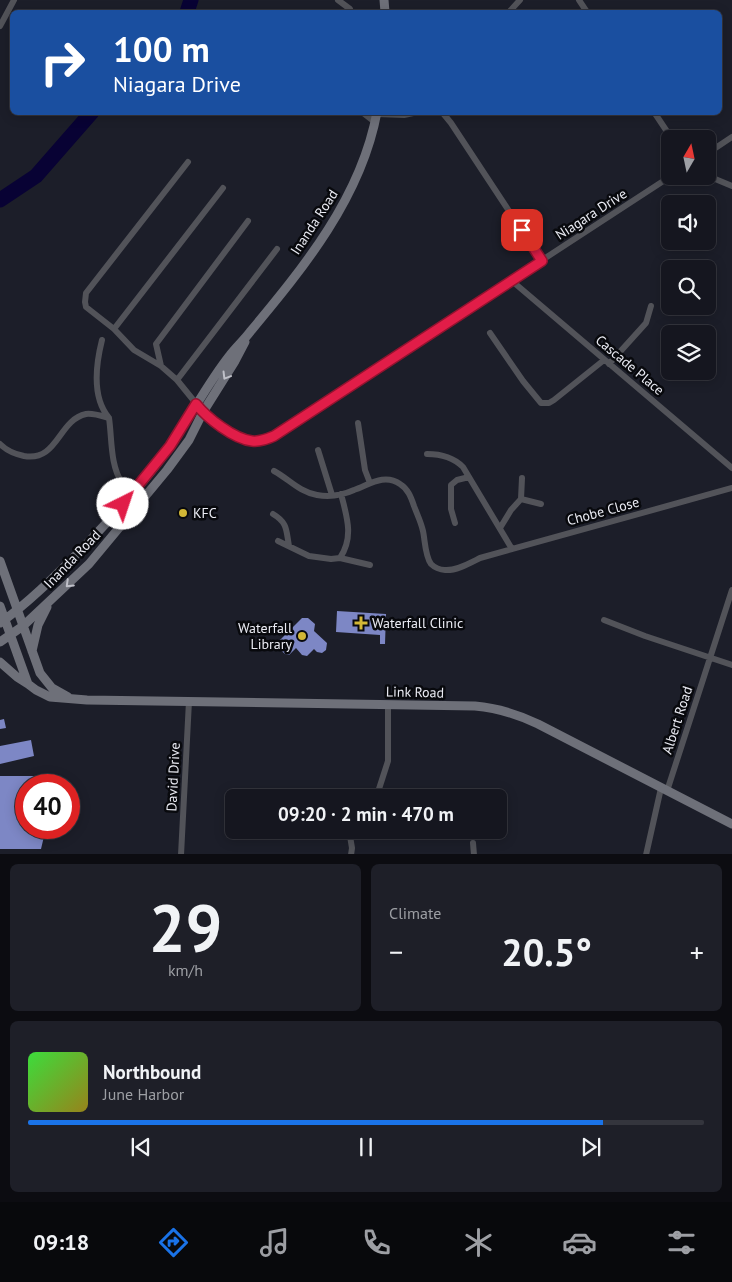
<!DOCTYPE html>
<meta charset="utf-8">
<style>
:root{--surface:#15161f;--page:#1e1f28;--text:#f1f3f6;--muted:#9d9fa4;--line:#34353d;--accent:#1a73e8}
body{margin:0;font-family:"PT Sans",sans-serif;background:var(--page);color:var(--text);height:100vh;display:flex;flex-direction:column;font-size:19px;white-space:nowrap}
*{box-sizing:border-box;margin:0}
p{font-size:16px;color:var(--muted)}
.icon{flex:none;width:28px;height:28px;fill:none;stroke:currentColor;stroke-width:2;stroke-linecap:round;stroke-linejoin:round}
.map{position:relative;height:854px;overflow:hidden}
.drawer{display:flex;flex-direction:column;gap:10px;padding:10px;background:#0c0c11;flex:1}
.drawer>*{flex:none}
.guide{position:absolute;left:10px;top:10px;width:712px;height:105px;border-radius:8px;box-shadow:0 2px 12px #0003,0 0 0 1px var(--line);background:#1a4fa0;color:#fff;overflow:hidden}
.needle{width:32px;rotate:9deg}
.tools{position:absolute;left:661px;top:130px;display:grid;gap:10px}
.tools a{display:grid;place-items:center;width:55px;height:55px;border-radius:8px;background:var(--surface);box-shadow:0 2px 12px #0003,0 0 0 1px var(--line);font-size:25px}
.speed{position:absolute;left:15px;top:774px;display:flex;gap:10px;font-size:25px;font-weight:700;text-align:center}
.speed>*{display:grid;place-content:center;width:65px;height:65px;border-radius:50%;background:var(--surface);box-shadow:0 2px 12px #0003,0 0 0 1px var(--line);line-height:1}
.speed .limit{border:8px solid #d22;background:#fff;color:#111}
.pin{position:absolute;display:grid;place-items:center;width:42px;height:42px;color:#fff;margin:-21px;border-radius:10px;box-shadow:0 2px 8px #0006}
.me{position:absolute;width:55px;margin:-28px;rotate:41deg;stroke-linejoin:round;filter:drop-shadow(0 0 4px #0008)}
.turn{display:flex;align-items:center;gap:18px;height:105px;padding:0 20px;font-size:22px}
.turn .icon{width:65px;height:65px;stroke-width:2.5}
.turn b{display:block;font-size:35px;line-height:42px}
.big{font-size:38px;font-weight:800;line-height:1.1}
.drawer .tile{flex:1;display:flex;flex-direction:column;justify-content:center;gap:8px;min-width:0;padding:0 18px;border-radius:8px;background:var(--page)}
.drawer .dial{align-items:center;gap:0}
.dial b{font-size:65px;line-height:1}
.song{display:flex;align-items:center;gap:15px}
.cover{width:60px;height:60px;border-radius:8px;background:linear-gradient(135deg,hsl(120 70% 55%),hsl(50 70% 35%))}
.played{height:5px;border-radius:2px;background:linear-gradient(90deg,var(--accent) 85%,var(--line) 85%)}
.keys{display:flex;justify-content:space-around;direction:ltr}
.heat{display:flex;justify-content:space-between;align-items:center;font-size:28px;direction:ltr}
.drawer .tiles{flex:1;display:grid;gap:10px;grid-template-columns:1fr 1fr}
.tile:last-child{grid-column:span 2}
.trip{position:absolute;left:225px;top:789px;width:282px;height:50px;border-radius:8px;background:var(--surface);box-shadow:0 2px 12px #0003,0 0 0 1px var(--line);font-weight:800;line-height:50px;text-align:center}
.tabs{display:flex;height:80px;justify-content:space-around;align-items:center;background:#08090c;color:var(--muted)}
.tabs .icon{width:35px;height:35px}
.tabs .current{color:var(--accent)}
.tabs b{font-size:22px;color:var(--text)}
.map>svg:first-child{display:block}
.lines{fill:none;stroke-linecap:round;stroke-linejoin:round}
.river{stroke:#080234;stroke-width:15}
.building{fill:#7d87c5}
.street{stroke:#525359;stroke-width:6}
.secondary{stroke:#6e7079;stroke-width:9}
.oneway{stroke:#bfc0c8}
.route-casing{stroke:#92132f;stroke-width:12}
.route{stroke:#e11d48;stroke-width:9}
.poi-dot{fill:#d2b736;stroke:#08090d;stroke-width:2}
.labels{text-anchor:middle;stroke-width:5;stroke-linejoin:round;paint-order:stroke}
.street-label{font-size:14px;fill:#eaebf3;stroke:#08090d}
.poi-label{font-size:14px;fill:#eaebf3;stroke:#08090d;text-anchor:start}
</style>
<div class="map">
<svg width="732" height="855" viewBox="0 0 732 855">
<rect width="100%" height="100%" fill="#1c1e29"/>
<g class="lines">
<path class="river" d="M187,12L191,0
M0,200L36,176L92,112"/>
</g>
<path class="building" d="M337,611L386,614L385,644H380V635L336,632Z
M302,618H308L315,624L314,631L327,643L326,650L322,653L317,652L314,649L307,656L302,655L296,648L289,655L285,654L277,647L278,642Z
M4,719L6,728L0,729V720Z
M31,740L34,756L0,764V746Z
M0,776H59L57,785H26V828H46L41,849H0Z"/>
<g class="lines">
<path class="street" d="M338,0L350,9L351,12
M579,0L587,12
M509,12L520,0
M0,26L14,0
M362,112L375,122
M442,112L451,123L542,261
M654,112L672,139
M377,114L404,115L418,112
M708,153L732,137
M188,162L86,293L85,302L86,307L114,329L134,350L161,366L177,380L203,412L239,438L252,442L262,441L274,435L671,176
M708,176L732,186
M512,281L732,468
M114,329L223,188
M490,333L523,381L541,403H549L554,400L604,360
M102,340C96,364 92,398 109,418C112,438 110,465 122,483C126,490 137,494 144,499
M609,364L646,323L651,306
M161,366L156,344L248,221
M177,380L277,249
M358,423L365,470L370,483
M0,444C7,451 14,454 24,456C58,462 58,420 86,414C93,413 102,416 109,418
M318,450L332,495
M427,454C441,454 453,457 463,467L512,549
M274,471C289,479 299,492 317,495C329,497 343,495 354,490C369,485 384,473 400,484C408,489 411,497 414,506C417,514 421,522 423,531C425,540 425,556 431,564C434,567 440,570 445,570C456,571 470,563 480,558L732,488
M522,478L521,499L541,504
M273,514C288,523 286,530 289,546
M455,523L451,509V485L457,480L469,477
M500,528L511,510L521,499
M278,541L309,556L331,559L340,558L370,565
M340,558C354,537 347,517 341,494
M604,620L645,636L732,665
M667,791L732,590
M379,798L378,792L388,761V705
M349,830L352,848L351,855
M473,843L474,855
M181,855L189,701
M646,855L661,788"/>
<path class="secondary" d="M384,0L385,12
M0,561L40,673L52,688L68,697
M0,606L28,684L36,690L50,697L87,700L475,706C498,708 517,714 538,724L732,824
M0,623C31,601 58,573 84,547C114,515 145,482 170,446C191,416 207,384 230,355C236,347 244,340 250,332C304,267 361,198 377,112
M0,642L23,626L89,564L167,470L189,440L203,412L235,361L245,342
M32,651L38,625L47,607
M0,662L17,677L28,684"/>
</g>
<defs><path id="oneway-chevron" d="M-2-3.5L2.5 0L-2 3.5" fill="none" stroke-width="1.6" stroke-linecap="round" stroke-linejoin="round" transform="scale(1.25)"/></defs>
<g class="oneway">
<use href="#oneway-chevron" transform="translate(226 376) rotate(121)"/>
<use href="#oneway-chevron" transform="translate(69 584) rotate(136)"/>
</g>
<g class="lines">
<defs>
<path id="route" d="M123,504L170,446L196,404C207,418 234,439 252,441C260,442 267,439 274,436L542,261L522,230"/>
</defs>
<use href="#route" class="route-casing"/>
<use href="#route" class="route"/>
</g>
<g class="poi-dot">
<circle cx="183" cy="513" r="5"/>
<path d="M358.5 615.5h5v5h5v5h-5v5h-5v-5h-5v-5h5z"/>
<circle cx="302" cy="636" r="5"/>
</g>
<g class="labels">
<g class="street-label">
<text transform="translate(591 214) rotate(-33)" y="5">Niagara Drive</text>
<text transform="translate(314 222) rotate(-57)" y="5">Inanda Road</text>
<text transform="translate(630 365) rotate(40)" y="5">Cascade Place</text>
<text transform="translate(603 511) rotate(-15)" y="5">Chobe Close</text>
<text transform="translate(72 559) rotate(-46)" y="5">Inanda Road</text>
<text transform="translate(415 692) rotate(1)" y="5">Link Road</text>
<text transform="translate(677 720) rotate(-72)" y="5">Albert Road</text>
<text transform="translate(173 777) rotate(-87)" y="5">David Drive</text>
</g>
<g class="poi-label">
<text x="193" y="518">KFC</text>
<text x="372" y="628">Waterfall Clinic</text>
<text x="292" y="633" text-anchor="end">Waterfall<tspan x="292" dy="16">Library</tspan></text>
</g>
</g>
</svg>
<div class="tools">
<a><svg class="needle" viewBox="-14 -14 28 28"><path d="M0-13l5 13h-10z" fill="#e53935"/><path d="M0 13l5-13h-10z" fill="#9d9fa4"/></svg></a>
<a><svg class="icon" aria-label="sound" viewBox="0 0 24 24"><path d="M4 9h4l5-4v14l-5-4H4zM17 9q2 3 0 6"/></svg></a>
<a><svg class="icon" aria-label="search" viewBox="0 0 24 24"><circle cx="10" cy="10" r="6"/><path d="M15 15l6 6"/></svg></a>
<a><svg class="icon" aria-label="layers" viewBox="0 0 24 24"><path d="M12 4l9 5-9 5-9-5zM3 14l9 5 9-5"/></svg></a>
</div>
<div class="speed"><div class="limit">40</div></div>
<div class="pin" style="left:522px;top:230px;background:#d93025"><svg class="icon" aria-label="arrive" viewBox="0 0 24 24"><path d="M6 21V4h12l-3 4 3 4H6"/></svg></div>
<svg class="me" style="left:123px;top:504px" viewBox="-20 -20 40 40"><circle r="19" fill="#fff"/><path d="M0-13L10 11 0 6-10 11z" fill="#e11d48"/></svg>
<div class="trip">09:20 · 2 min · 470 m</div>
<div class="guide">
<div class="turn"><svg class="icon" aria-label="right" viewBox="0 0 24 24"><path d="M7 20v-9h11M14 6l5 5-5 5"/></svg><div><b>100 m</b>Niagara Drive</div></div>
</div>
</div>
<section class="drawer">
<div class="tiles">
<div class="tile dial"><b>29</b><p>km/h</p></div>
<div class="tile"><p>Climate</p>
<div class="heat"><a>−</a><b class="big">20.5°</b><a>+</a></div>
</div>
<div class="tile">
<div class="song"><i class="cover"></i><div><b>Northbound</b><p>June Harbor</p></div></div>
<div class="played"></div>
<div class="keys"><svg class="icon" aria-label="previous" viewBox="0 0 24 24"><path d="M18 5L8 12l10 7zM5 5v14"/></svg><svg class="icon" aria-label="pause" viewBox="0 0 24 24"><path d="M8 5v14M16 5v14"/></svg><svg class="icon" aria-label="next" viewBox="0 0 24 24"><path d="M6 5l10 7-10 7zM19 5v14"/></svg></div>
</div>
</div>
</section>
<nav class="tabs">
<b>09:18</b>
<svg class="icon current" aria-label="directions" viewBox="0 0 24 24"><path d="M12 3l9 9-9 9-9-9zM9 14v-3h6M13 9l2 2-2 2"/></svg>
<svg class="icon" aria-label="music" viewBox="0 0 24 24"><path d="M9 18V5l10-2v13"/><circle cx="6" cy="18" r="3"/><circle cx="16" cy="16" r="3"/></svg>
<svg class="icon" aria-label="phone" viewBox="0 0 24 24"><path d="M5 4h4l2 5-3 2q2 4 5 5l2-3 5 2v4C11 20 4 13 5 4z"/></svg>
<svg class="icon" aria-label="climate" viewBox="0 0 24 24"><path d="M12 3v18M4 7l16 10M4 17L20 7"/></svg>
<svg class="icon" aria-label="car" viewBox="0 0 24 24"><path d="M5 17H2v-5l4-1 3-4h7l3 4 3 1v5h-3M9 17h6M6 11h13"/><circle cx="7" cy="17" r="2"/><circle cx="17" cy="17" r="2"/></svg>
<svg class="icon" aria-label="filters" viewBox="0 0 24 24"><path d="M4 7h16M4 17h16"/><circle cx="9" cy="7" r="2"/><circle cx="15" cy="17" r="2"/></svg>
</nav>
